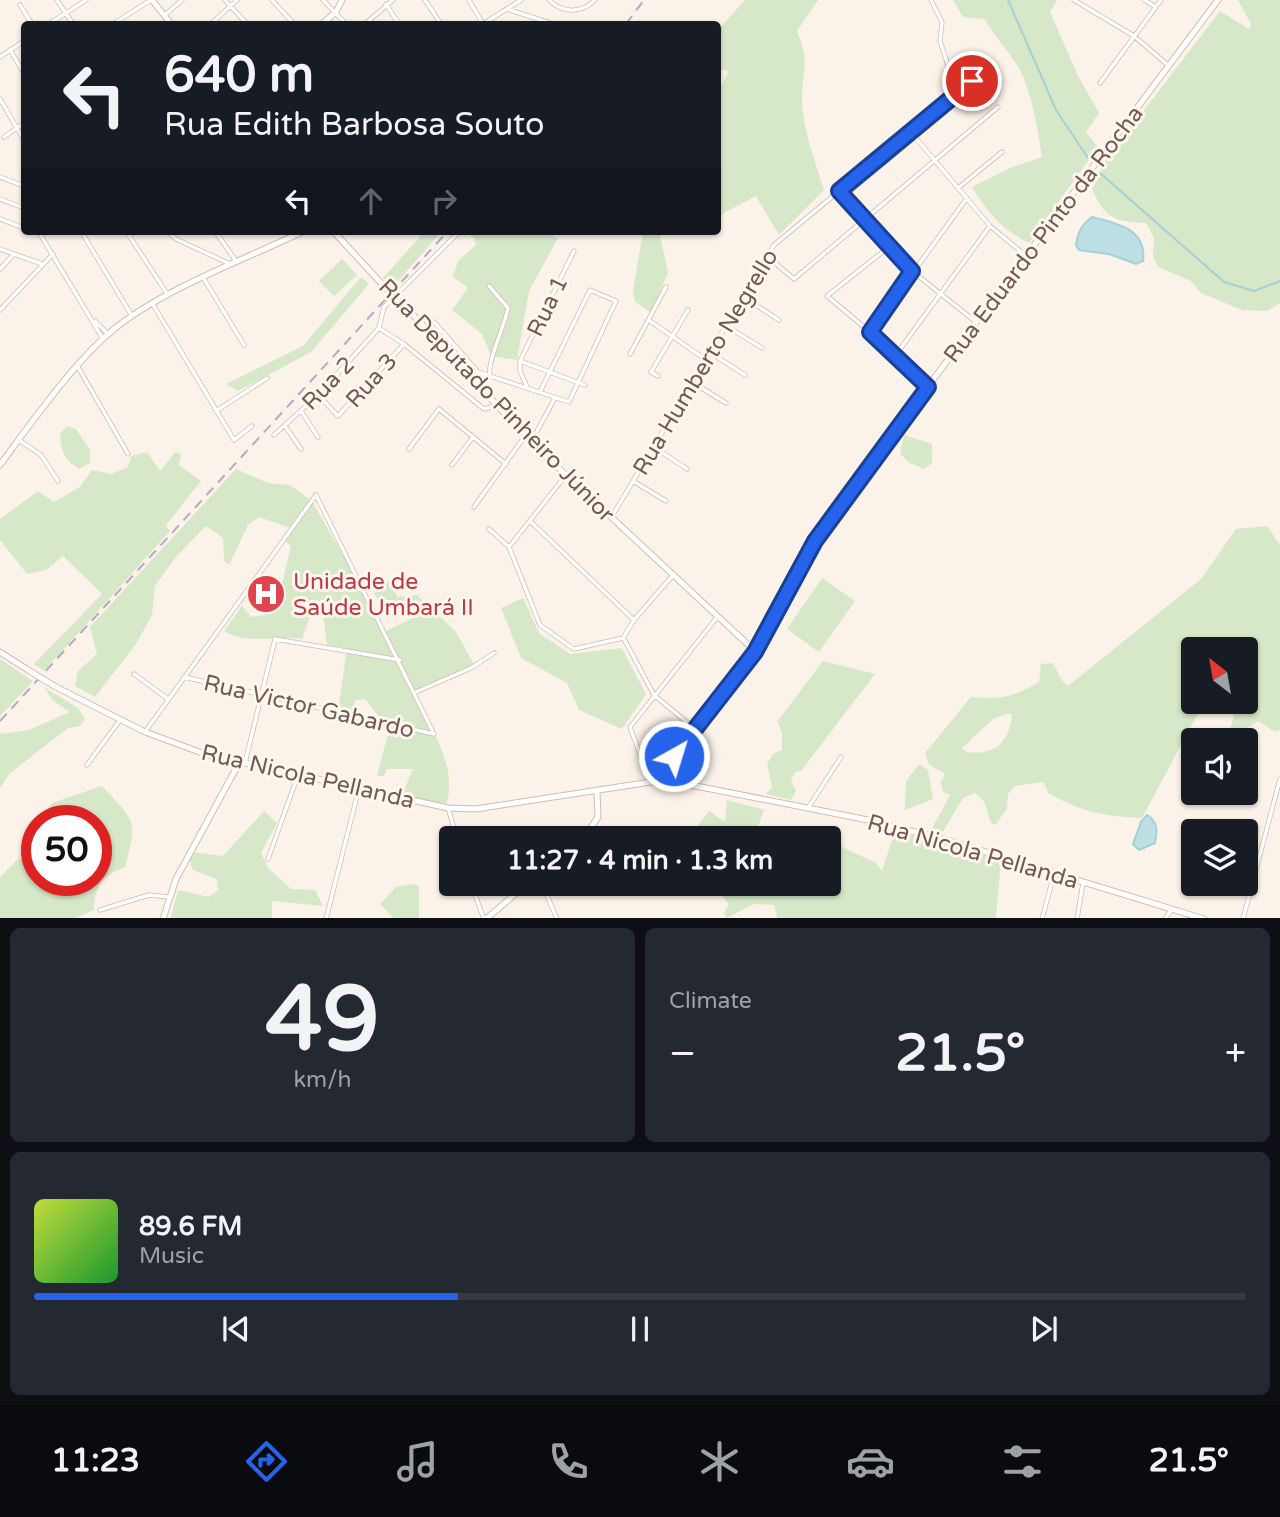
<!DOCTYPE html>
<meta charset="utf-8">
<style>
:root{--surface:#171b24;--page:#242831;--text:#f1f3f6;--muted:#9ea1a6;--line:#363941;--accent:#2563eb}
body{margin:0;font-family:"Varela Round",sans-serif;background:var(--page);color:var(--text);height:100vh;display:flex;flex-direction:column;font-size:26px;white-space:nowrap}
*{box-sizing:border-box;margin:0}
p{font-size:23px;color:var(--muted)}
.icon{flex:none;width:38px;height:38px;fill:none;stroke:currentColor;stroke-width:2;stroke-linecap:round;stroke-linejoin:round}
.map{position:relative;height:918px;overflow:hidden}
.panel{display:flex;flex-direction:column;gap:10px;padding:10px;background:#0d0f14;flex:1}
.panel>*{flex:none}
.top-card{position:absolute;left:21px;top:21px;width:700px;height:214px;border-radius:7px;box-shadow:0 2px 5px #0004;background:#171b24;color:var(--text);overflow:hidden}
.needle{width:46px;rotate:329deg}
.tools{position:absolute;left:1181px;top:637px;display:grid;gap:14px}
.tools a{display:grid;place-items:center;width:77px;height:77px;border-radius:7px;background:var(--surface);box-shadow:0 2px 5px #0004;font-size:35px}
.speed{position:absolute;left:21px;top:805px;display:flex;gap:14px;font-size:35px;font-weight:700;text-align:center}
.speed>*{display:grid;place-content:center;width:91px;height:91px;border-radius:50%;background:var(--surface);box-shadow:0 2px 5px #0004;line-height:1}
.speed .limit{border:10px solid #d22;background:#fff;color:#111}
.pin{position:absolute;display:grid;place-items:center;width:60px;height:60px;color:#fff;margin:-30px;border:4px solid #fff;border-radius:50%;box-shadow:0 2px 7px #0007}
.me{position:absolute;width:77px;margin:-38px;rotate:39deg;stroke-linejoin:round;filter:drop-shadow(0 0 5px #0008)}
.turn{display:flex;align-items:center;gap:24px;height:147px;padding:0 28px;font-size:32px}
.turn .icon{width:91px;height:91px;stroke-width:2.5}
.turn b{display:block;font-size:49px;line-height:60px}
.lanes{display:flex;align-items:center;height:66px;padding:0 28px;background:#0003;justify-content:center;gap:35px;direction:ltr}
.lanes .off{opacity:.35}
.big{font-size:52px;font-weight:800;line-height:1.1}
.panel .widget{flex:1;display:flex;flex-direction:column;justify-content:center;gap:10px;min-width:0;padding:0 24px;border-radius:10px;background:var(--page)}
.panel .dial{align-items:center;gap:0}
.dial b{font-size:91px;line-height:1}
.song{display:flex;align-items:center;gap:21px}
.cover{width:84px;height:84px;border-radius:10px;background:linear-gradient(135deg,hsl(70 70% 55%),hsl(130 70% 35%))}
.played{height:7px;border-radius:4px;background:linear-gradient(90deg,var(--accent) 35%,var(--line) 35%)}
.keys{display:flex;justify-content:space-around;direction:ltr}
.heat{display:flex;justify-content:space-between;align-items:center;font-size:38px;direction:ltr}
.panel .tiles{flex:1;display:grid;gap:10px;grid-template-columns:1fr 1fr}
.widget:last-child{grid-column:span 2}
.trip{position:absolute;left:439px;top:826px;width:402px;height:70px;border-radius:7px;background:var(--surface);box-shadow:0 2px 5px #0004;font-weight:800;line-height:70px;text-align:center}
.tabs{display:flex;height:112px;justify-content:space-around;align-items:center;background:#090b0e;color:var(--muted)}
.tabs .icon{width:49px;height:49px}
.tabs .active{color:var(--accent)}
.tabs b{font-size:32px;color:var(--text)}
.map>svg:first-child{display:block}
.green{fill:#d6e8c8;fill-rule:evenodd}
.water{fill:#bee0e4;stroke:#a5d0d5;stroke-width:2}
.lines{fill:none;stroke-linecap:round;stroke-linejoin:round}
.stream{stroke:#a5d0d5;stroke-width:2}
.street-casing{stroke:#cdbbaf;stroke-width:5}
.secondary-casing{stroke:#d1bdb0;stroke-width:7}
.street{stroke:#fff;stroke-width:3.5}
.secondary{stroke:#fff;stroke-width:5}
.rail{stroke:#b6a7c5;stroke-width:2;stroke-dasharray:10 7;stroke-linecap:butt}
.secondary-bridge-casing{stroke:#d1bdb0;stroke-width:7;stroke-linecap:butt}
.secondary-bridge{stroke:#fff;stroke-width:5}
.route-casing{stroke:#184099;stroke-width:18}
.route{stroke:#2563eb;stroke-width:12}
.labels{text-anchor:middle;stroke-width:6;stroke-linejoin:round;paint-order:stroke}
.street-label{font-size:23px;fill:#745a4e;stroke:#fef7ef}
.health-label{font-size:23px;fill:#be3a42;stroke:#fef7ef;text-anchor:start}
</style>
<div class="map">
<svg width="1280" height="919" viewBox="0 0 1280 919">
<rect width="100%" height="100%" fill="#fbf3e9"/>
<path class="green" d="M745,0H818L797,31C810,62 802,70 802,100C803,131 815,161 824,190L779,235L756,196L718,216V92L729,71L718,69V30Z
M953,0H1057L1050,12L1078,76L1099,113L1086,132L1098,147L1029,243C1001,229 988,213 972,187L1010,168L1042,157C1038,130 1031,87 1017,65C1007,49 994,36 985,19L963,17Z
M1238,0H1280V303L1267,311L1242,310L1201,293L1191,281L1158,267L1153,256L1154,238L1146,223C1114,222 1105,218 1092,189L1106,160L1220,11L1249,29L1251,24Z
M425,231H442L392,288L383,278Z
M464,231H542L558,238L529,291L517,360L491,356L482,334L452,310L468,288L453,277L458,261L476,245L474,238Z
M643,231H659L668,272L652,313L635,302L633,291Z
M342,259L357,275L334,296L319,281Z
M361,277L369,284L311,352L238,391L226,384L303,346Z
M67,426L76,429L90,450V463L79,469C65,461 60,450 60,434Z
M904,435L932,444V463L924,469L910,463L900,454Z
M147,452L160,471L175,452L181,454L179,465L201,481L166,525L170,531L44,671L34,664L102,594L63,556L46,570L27,574L0,540V519L38,491L54,502L80,487L92,470L111,474L128,467L131,456Z
M236,469L268,483L290,485L312,501L386,631L415,617L411,609C394,605 383,611 374,593L401,571L405,577L392,588L398,597L417,595L456,632L474,664L415,692C429,728 459,766 446,805L402,795L413,769H387L384,776H377L391,722L381,719L365,699L356,700L349,714L338,711L347,648L327,645L323,613L311,614L302,639C277,635 245,645 224,631L242,606L251,617L275,613L291,546L286,542L293,529L259,517L248,525L229,565L224,561L223,538L206,526L175,558L155,586L152,615L136,644L95,697L75,686L78,671L97,654L90,627Z
M1267,526L1280,545V730L1275,732L1258,721L1245,729L1240,740H1227L1238,702H1246V649H1194V702H1204L1142,818C1103,816 1082,812 1048,793L1044,782L1015,786L1008,794L1007,809L995,825L991,823L984,801L975,793L963,798L942,833L931,830L950,795L943,792L941,782L945,774L929,764L925,753L971,697C1000,700 1014,697 1039,682L1041,664L1053,663L1061,679L1068,686L1201,579L1236,529ZM1007,714H1012C1010,743 994,756 966,752L962,748L993,719Z
M822,578L855,601L819,652L787,629Z
M523,598L539,633L570,654L622,648L646,694L622,729L579,710L567,683L521,658L501,608Z
M0,659L33,681L0,716Z
M823,661L875,674L801,771L795,772L791,781L796,791L791,800L766,794L772,787L767,764L773,754L782,750V732L777,722Z
M44,687L78,708L85,719L80,726L68,728L10,773L0,788V734L29,730L70,712L52,700Z
M919,764L928,770L933,799L905,810L906,781Z
M102,786C135,822 138,819 125,867C102,876 95,885 94,910L76,918H0V877L19,858L26,862L28,870L34,871L37,867V880H96V821H40L52,803Z
M727,800L764,810L754,838H688L709,811L725,822Z
M264,811L277,823L261,853L269,869L291,889L315,890L323,906L272,901V918L170,919L178,890L209,897L218,890L217,879L193,870L190,862L192,852L223,856Z
M895,831L1001,860L996,918H777L774,905L754,904L727,918L724,913L729,904L711,884H737L738,889L743,884H830V845L836,844L876,863L882,871Z
M414,884L419,887V918H393L380,904L396,887Z"/>
<path class="water" d="M1092,217C1117,223 1147,229 1143,261L1136,264L1109,254L1079,250L1076,245C1078,233 1081,225 1092,217Z
M1147,815C1159,822 1157,832 1155,843L1139,850L1133,844L1141,822Z"/>
<g class="lines">
<path class="stream" d="M1008,0L1056,110L1088,158
M1100,173L1224,282L1254,291L1280,281"/>
<defs>
<path id="street" d="M57,0L73,24
M225,0L247,24
M272,0L294,24
M323,0L346,24
M425,0L441,24
M469,0L483,24
M549,0C563,14 582,13 595,0
M931,0L942,22L940,41L957,93
M1074,0L1134,36L1169,66
M1144,0L1156,7
M386,4L399,24
M20,5L32,24
M507,9L553,24
M164,16L182,0
M49,24L86,0
M113,24L151,0
M211,24L237,0
M365,24L393,0
M483,24L521,0
M10,50L24,73
M0,57L24,41
M1100,83L1161,0
M0,99L24,140
M4,137L24,123
M915,137L990,226L1026,256
M0,177L24,186
M958,188L1002,152
M839,191L912,271L976,322
M844,196L975,87
M0,199L24,208
M0,219L24,228
M33,231L40,234L103,339
M81,231L132,316
M126,231L168,295
M167,231L176,239L230,264
M215,231L236,261
M890,246L827,296L870,332L928,387
M0,249L42,264
M768,257L794,279L998,107
M0,269L13,255
M204,279L244,345
M489,286L508,308C504,329 487,360 490,377
M742,296L779,320
M152,303L234,440L252,426
M0,310L53,254
M95,321L108,334
M650,321L705,359
M434,322L478,372L569,402L616,301L590,290L540,392
M725,325L762,348
M379,328L404,344L484,409L496,406
M870,332L967,198
M709,352L745,375
M630,354L666,287
M895,356L990,226
M520,361L585,385
M78,367L128,454
M658,376L651,372L688,310
M692,382L726,403
M527,387L520,371V361L574,251
M318,395L338,416L404,344
M216,411L267,378
M301,411L318,437
M285,426L301,449
M274,435L318,395L379,328L384,307L460,231
M19,440L41,455L58,481
M531,442L555,398
M654,447L687,469
M409,449L439,409L506,464
M452,465L473,437
M633,481L666,501
M474,507L525,436
M611,518L774,245L972,81
M530,521L634,620
M489,529L509,547L540,625L574,649L623,638L634,620L674,574
M509,547L566,475
M624,639L654,695L695,729
M134,674L168,699
M184,677L434,734
M416,692L471,668L494,653
M145,732L316,495L434,734
M245,763L275,639L400,660
M87,765L120,720
M646,771L630,727L718,616
M448,808L457,838
M808,808L841,757
M268,859L298,775
M471,884L484,919
M542,884L557,919
M100,910L149,895L169,897
M326,919L359,788
M1042,919L1054,874
M1077,919L1083,883
M1165,919L1172,909
M1243,919L1280,779"/>
<path id="secondary" d="M152,0L171,24
M322,24L336,12L342,0
M333,231L382,284
M401,302L537,448L756,652
M0,465C32,422 73,363 114,329C165,288 244,260 304,231
M0,652L28,670
M56,687L145,732L205,754L448,808L476,809L657,781L696,786L868,820L950,841L1204,919
M657,781L756,652L815,542L842,501L1218,0
M584,838L598,817L597,791
M163,919L176,879L239,763
M486,919L527,884"/>
</defs>
<use href="#street" class="street-casing"/>
<use href="#secondary" class="secondary-casing"/>
<use href="#street" class="street"/>
<use href="#secondary" class="secondary"/>
<path class="rail" d="M626,24L644,0
M0,721L448,231"/>
<defs>
<path id="secondary-bridge" d="M382,284L401,302
M28,670L56,687"/>
</defs>
<use href="#secondary-bridge" class="secondary-bridge-casing"/>
<use href="#secondary-bridge" class="secondary-bridge"/>
</g>
<g class="lines">
<defs>
<path id="route" d="M674,756L755,652L815,541L928,387L870,332L912,271L839,191L972,81"/>
</defs>
<use href="#route" class="route-casing"/>
<use href="#route" class="route"/>
</g>
<defs>
<symbol id="hospital-disc" viewBox="-11 -11 22 22"><circle r="9.5" fill="#e0444e" stroke="#fef7ef"/><path d="M-5-5h3v3.5h4V-5h3V5h-3V1.5h-4V5h-3Z" fill="#fff"/></symbol>
</defs>
<g fill-rule="evenodd">
<use href="#hospital-disc" x="244" y="572" width="44" height="44"/>
</g>
<g class="labels">
<g class="street-label">
<text transform="translate(1043 234) rotate(-53)" y="8">Rua Eduardo Pinto da Rocha</text>
<text transform="translate(547 306) rotate(-64)" y="8">Rua 1</text>
<text transform="translate(705 362) rotate(-59)" y="8">Rua Humberto Negrello</text>
<text transform="translate(371 380) rotate(-48)" y="8">Rua 3</text>
<text transform="translate(328 383) rotate(-46)" y="8">Rua 2</text>
<text transform="translate(497 400) rotate(46)" y="8">Rua Deputado Pinheiro Júnior</text>
<text transform="translate(309 706) rotate(13)" y="8">Rua Victor Gabardo</text>
<text transform="translate(308 776) rotate(13)" y="8">Rua Nicola Pellanda</text>
<text transform="translate(973 851) rotate(16)" y="8">Rua Nicola Pellanda</text>
</g>
<g class="health-label">
<text x="293" y="589">Unidade de<tspan x="293" dy="26">Saúde Umbará II</tspan></text>
</g>
</g>
</svg>
<div class="tools">
<a><svg class="needle" viewBox="-14 -14 28 28"><path d="M0-13l5 13h-10z" fill="#e53935"/><path d="M0 13l5-13h-10z" fill="#9ea1a6"/></svg></a>
<a><svg class="icon" aria-label="sound" viewBox="0 0 24 24"><path d="M4 9h4l5-4v14l-5-4H4zM17 9q2 3 0 6"/></svg></a>
<a><svg class="icon" aria-label="layers" viewBox="0 0 24 24"><path d="M12 4l9 5-9 5-9-5zM3 14l9 5 9-5"/></svg></a>
</div>
<div class="speed"><div class="limit">50</div></div>
<div class="pin" style="left:972px;top:81px;background:#d93025"><svg class="icon" aria-label="arrive" viewBox="0 0 24 24"><path d="M6 21V4h12l-3 4 3 4H6"/></svg></div>
<svg class="me" style="left:674px;top:756px" viewBox="-20 -20 40 40"><circle r="17" fill="#2563eb" stroke="#fff" stroke-width="3"/><path d="M0-11L8 9 0 5-8 9z" fill="#fff"/></svg>
<div class="trip">11:27 · 4 min · 1.3 km</div>
<div class="top-card">
<div class="turn"><svg class="icon" aria-label="left" viewBox="0 0 24 24"><path d="M17 20v-9H6M10 6l-5 5 5 5"/></svg><div><b>640 m</b>Rua Edith Barbosa Souto</div></div>
<div class="lanes"><svg class="icon" aria-label="left" viewBox="0 0 24 24"><path d="M17 20v-9H6M10 6l-5 5 5 5"/></svg><svg class="icon off" aria-label="ahead" viewBox="0 0 24 24"><path d="M12 20V5M6 11l6-6 6 6"/></svg><svg class="icon off" aria-label="right" viewBox="0 0 24 24"><path d="M7 20v-9h11M14 6l5 5-5 5"/></svg></div>
</div>
</div>
<section class="panel">
<div class="tiles">
<div class="widget dial"><b>49</b><p>km/h</p></div>
<div class="widget"><p>Climate</p>
<div class="heat"><a>−</a><b class="big">21.5°</b><a>+</a></div>
</div>
<div class="widget">
<div class="song"><i class="cover"></i><div><b>89.6 FM</b><p>Music</p></div></div>
<div class="played"></div>
<div class="keys"><svg class="icon" aria-label="previous" viewBox="0 0 24 24"><path d="M18 5L8 12l10 7zM5 5v14"/></svg><svg class="icon" aria-label="pause" viewBox="0 0 24 24"><path d="M8 5v14M16 5v14"/></svg><svg class="icon" aria-label="next" viewBox="0 0 24 24"><path d="M6 5l10 7-10 7zM19 5v14"/></svg></div>
</div>
</div>
</section>
<nav class="tabs">
<b>11:23</b>
<svg class="icon active" aria-label="directions" viewBox="0 0 24 24"><path d="M12 3l9 9-9 9-9-9zM9 14v-3h6M13 9l2 2-2 2"/></svg>
<svg class="icon" aria-label="music" viewBox="0 0 24 24"><path d="M9 18V5l10-2v13"/><circle cx="6" cy="18" r="3"/><circle cx="16" cy="16" r="3"/></svg>
<svg class="icon" aria-label="phone" viewBox="0 0 24 24"><path d="M5 4h4l2 5-3 2q2 4 5 5l2-3 5 2v4C11 20 4 13 5 4z"/></svg>
<svg class="icon" aria-label="climate" viewBox="0 0 24 24"><path d="M12 3v18M4 7l16 10M4 17L20 7"/></svg>
<svg class="icon" aria-label="car" viewBox="0 0 24 24"><path d="M5 17H2v-5l4-1 3-4h7l3 4 3 1v5h-3M9 17h6M6 11h13"/><circle cx="7" cy="17" r="2"/><circle cx="17" cy="17" r="2"/></svg>
<svg class="icon" aria-label="filters" viewBox="0 0 24 24"><path d="M4 7h16M4 17h16"/><circle cx="9" cy="7" r="2"/><circle cx="15" cy="17" r="2"/></svg>
<b>21.5°</b>
</nav>
